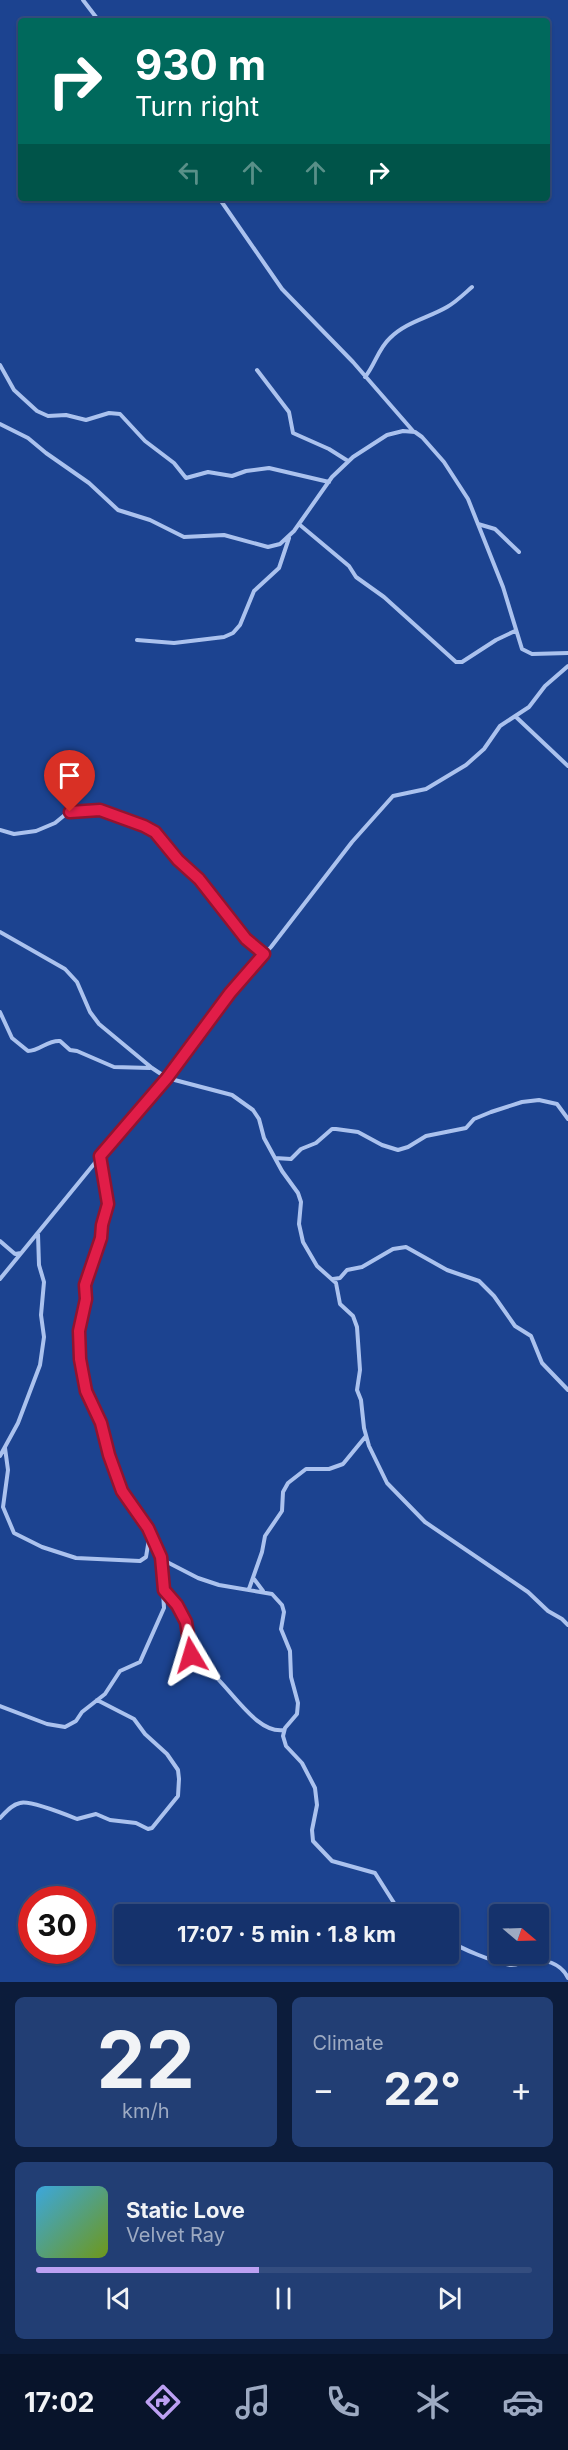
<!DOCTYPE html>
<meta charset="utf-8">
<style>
:root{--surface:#15326c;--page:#223e74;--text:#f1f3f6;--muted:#9daac2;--line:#344d7f;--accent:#bca0f2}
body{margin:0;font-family:Inter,sans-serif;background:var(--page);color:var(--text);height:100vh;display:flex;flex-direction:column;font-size:22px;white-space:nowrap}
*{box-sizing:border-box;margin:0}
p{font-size:20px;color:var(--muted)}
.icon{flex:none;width:33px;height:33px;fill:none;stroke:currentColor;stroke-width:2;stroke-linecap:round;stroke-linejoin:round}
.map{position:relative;height:1982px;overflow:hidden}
.panel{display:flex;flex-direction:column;gap:15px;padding:15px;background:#0c1c3b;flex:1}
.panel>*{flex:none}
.banner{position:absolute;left:18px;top:18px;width:532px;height:183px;border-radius:6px;box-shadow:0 2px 4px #0004,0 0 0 2px var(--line);background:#00695c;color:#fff;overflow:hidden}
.needle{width:39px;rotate:109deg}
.tools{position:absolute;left:489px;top:1904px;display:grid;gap:12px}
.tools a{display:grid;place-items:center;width:60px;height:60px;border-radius:6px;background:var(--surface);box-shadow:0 2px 4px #0004,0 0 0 2px var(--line);font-size:30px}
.speed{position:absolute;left:18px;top:1886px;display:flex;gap:12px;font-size:30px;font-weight:700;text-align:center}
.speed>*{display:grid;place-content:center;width:78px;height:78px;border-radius:50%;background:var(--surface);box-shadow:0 2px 4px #0004,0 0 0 2px var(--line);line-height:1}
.speed .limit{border:9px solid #d22;background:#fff;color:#111}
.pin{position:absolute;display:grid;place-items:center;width:51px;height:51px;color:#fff;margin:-62px -26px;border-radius:50% 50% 50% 0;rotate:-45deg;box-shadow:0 0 6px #0007}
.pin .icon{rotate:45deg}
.me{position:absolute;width:66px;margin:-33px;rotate:353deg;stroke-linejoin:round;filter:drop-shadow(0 0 4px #0008)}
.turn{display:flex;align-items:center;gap:21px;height:126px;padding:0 18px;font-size:27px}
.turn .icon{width:78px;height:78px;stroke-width:2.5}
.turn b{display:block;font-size:42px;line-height:51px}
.lanes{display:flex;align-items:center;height:57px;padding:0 18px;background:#0003;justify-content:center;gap:30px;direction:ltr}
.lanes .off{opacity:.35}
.big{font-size:45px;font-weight:700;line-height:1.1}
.panel .tile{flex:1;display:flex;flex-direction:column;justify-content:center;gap:9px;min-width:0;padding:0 21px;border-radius:9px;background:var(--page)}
.panel .dial{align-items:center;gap:0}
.dial b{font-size:78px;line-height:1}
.song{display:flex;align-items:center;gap:18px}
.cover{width:72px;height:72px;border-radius:9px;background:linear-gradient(135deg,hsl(200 70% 55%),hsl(80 70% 35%))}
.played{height:6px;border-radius:3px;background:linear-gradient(90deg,var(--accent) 45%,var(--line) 45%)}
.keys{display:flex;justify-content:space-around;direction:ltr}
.heat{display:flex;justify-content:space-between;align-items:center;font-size:33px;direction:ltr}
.panel .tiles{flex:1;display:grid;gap:15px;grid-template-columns:1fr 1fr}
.tile:last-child{grid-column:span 2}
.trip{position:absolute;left:114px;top:1904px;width:345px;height:60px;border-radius:6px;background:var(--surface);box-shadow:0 2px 4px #0004,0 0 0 2px var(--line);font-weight:700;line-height:60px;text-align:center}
.tabs{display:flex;height:96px;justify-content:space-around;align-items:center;background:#08142b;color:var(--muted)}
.tabs .icon{width:42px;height:42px}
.tabs .selected{color:var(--accent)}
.tabs b{font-size:27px;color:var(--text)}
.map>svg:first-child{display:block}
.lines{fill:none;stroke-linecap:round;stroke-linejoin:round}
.minor{stroke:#abc2ee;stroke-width:4}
.route-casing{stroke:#92132f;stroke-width:15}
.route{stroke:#e11d48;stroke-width:10}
</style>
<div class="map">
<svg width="568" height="1982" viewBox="0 0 568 1982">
<rect width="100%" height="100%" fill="#1c4390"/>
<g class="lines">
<path class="minor" d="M83,0L99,21
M219,198L282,289L353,362L413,431
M0,365L14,390L37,411L48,416L66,415L86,420L109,413L120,414L145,441L174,463L186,478L208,472L232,476L246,471L269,468L329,482
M257,370L289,412L293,433L329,449L348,461
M365,377C375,365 378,349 390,338C406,322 428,318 447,307C456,302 464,294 472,287
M0,424L28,438L46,453L89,483L118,510L150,520L184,537L224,535L268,547L280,544L294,531L332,477L353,457L387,435L403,431L415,432L422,437L444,462L468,499L503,587L522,649L532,654L568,653
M478,524L495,529L519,552
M300,525L349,566L356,577L384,597L456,662H462L496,640L515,631
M137,640L174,643L224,637L233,633L240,625L254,591L279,568L289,538
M515,716L568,766
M0,830L14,834L36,831L55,823L66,814L82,810L104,811L144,826L155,832L181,864L199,879L246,939L264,954
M0,932L65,969L77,982L90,1012L99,1024L152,1068L167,1078L232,1095L253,1110L259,1119L264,1138L282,1171L298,1193L301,1202L299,1224L303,1242L317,1266L336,1283L340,1304L353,1316L357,1327L360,1370L357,1390L361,1400L364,1428L369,1446L387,1483L425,1522L528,1592L548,1611L562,1619L568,1625
M0,1012L12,1038L28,1051C40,1051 47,1040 60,1041L70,1050L77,1051L114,1067L150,1068
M100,1156L108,1204L103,1221L101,1238L85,1285L86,1299L79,1327V1351L86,1391L100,1421L109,1455L122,1491L126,1499L146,1524L157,1551L165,1561L198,1578L219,1585L272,1594L282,1605L284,1612L281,1629L290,1651L291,1677L298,1703L297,1714L285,1728L283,1736L286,1746L302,1763L315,1788L317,1805L312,1830L313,1841L332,1861L375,1873L401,1914
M275,1158L291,1159L301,1149L316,1143L332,1129H336L358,1132L382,1145L398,1150L408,1147L426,1136L466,1128L474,1119L491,1112L522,1102L539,1100L557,1104L568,1119
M0,1241L15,1254L21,1253
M0,1279L125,1126L167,1078L240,980L271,947L352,842L393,796L426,789L466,765L484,749L500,726L529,707L545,686L568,666
M333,1279L340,1278L347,1270L362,1267L393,1249L406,1247L447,1270L479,1281L494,1296L515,1326L531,1336L542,1363L568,1390
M5,1448L8,1470L3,1507L14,1533L42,1547L76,1558L140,1561L146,1557L150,1533
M0,1456L18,1423L40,1365L44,1337L41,1315L44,1282L39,1265L38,1234
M254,1579L263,1591
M249,1589L262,1552L265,1536L282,1511L283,1492L288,1483L306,1469H329L343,1464L366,1436
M164,1591C173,1602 186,1613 188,1628C189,1640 188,1651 194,1661C224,1672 251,1735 284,1730
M0,1706L47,1724L65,1727L76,1721L82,1712L105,1694L120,1671L140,1662L164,1608L161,1558
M0,1818C6,1812 11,1805 20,1803C29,1800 67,1815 77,1819L96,1814L110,1820L136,1823L148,1829L152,1828L178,1796L179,1779L178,1770L167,1754L145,1734L134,1719L97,1700
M448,1940C461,1949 494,1962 510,1965C516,1966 522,1962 528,1961C544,1958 561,1963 568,1978"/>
</g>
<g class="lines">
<defs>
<path id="route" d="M70,812L100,810L144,826L155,832L178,860L199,879L246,939L264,954L230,993L167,1078L100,1156L108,1204L102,1225L101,1238L85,1285L86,1299L79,1331L80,1359L86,1391L101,1423L109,1455L122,1491L148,1528L161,1557L164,1590L177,1605L186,1622L191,1655"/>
</defs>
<use href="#route" class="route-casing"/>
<use href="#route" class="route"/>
</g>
</svg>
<div class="tools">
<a><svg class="needle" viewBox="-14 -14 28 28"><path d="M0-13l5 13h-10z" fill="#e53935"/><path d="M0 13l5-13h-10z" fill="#9daac2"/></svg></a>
</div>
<div class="speed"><div class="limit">30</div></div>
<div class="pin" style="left:70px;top:812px;background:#d93025"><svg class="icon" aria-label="arrive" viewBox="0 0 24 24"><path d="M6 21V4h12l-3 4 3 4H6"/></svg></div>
<svg class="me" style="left:191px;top:1655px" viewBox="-20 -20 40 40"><path d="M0-17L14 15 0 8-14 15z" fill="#e11d48" stroke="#fff" stroke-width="4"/></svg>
<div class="trip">17:07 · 5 min · 1.8 km</div>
<div class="banner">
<div class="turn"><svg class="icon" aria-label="right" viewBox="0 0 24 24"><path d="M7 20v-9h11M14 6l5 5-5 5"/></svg><div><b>930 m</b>Turn right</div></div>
<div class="lanes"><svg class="icon off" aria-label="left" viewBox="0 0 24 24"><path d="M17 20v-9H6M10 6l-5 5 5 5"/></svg><svg class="icon off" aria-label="ahead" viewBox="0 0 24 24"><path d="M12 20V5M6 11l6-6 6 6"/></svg><svg class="icon off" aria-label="ahead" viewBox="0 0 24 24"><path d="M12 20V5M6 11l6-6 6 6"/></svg><svg class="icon" aria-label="right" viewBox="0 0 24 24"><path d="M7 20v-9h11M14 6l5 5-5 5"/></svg></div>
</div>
</div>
<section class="panel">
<div class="tiles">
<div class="tile dial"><b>22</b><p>km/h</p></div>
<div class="tile"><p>Climate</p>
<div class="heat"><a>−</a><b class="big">22°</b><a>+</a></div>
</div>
<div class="tile">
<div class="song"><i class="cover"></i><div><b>Static Love</b><p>Velvet Ray</p></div></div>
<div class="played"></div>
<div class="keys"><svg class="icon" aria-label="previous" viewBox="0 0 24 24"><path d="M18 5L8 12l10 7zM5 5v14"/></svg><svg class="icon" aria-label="pause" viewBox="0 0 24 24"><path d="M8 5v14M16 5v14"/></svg><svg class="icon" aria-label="next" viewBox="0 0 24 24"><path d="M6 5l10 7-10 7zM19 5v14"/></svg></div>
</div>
</div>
</section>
<nav class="tabs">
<b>17:02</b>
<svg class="icon selected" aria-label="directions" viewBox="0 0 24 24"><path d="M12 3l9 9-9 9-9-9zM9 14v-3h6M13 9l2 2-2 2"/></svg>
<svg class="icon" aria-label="music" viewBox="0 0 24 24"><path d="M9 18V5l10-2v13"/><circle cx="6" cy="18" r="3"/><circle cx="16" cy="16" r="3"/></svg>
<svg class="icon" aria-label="phone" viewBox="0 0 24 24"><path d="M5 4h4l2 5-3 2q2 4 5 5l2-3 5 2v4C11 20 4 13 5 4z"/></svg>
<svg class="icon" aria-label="climate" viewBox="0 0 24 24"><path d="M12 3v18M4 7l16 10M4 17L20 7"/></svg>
<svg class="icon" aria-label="car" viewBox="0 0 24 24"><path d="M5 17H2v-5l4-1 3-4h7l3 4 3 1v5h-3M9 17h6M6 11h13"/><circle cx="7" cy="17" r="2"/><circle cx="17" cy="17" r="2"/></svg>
</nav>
